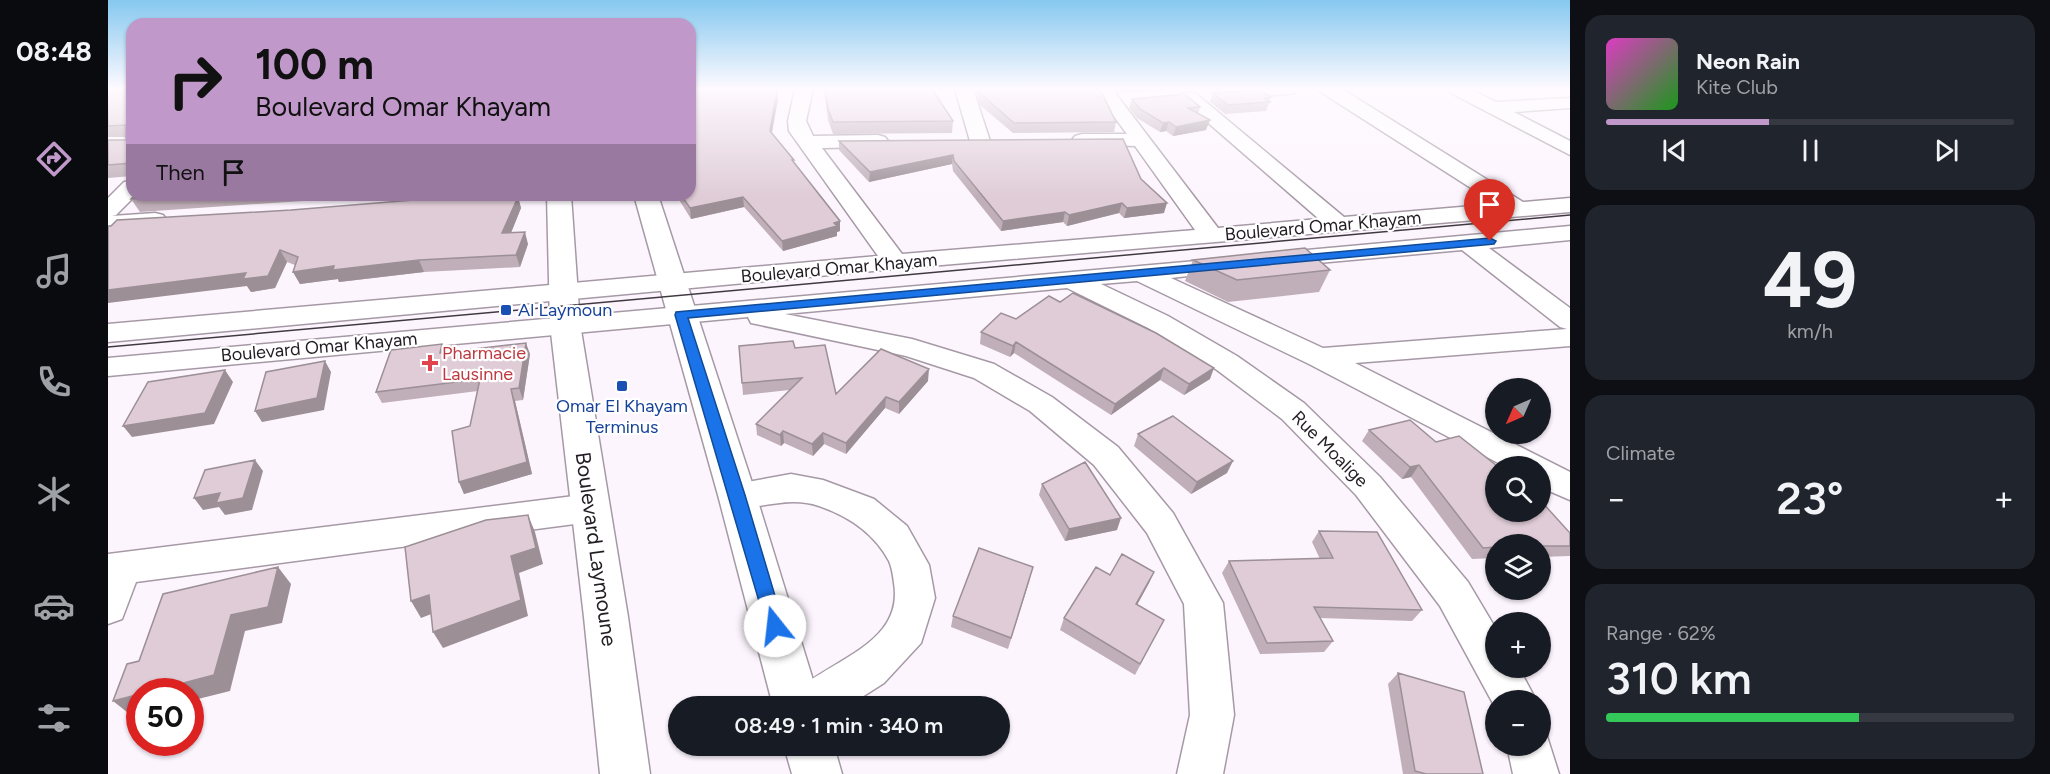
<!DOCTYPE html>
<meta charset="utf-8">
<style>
:root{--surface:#171b24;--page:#20242c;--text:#f1f3f6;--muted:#9ea1a6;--line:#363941;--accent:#c098c9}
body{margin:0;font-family:Figtree,sans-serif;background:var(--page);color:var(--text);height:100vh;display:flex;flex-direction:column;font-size:22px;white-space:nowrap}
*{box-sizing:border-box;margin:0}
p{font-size:20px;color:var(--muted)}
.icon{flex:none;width:33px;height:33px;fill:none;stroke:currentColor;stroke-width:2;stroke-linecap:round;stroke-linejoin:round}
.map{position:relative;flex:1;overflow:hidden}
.sheet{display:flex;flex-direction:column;gap:15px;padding:15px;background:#0d0f14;width:480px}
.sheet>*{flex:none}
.banner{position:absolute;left:18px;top:18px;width:570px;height:183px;border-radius:18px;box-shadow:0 2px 4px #0004;background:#c098c9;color:#111;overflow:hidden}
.needle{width:39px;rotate:225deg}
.controls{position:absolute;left:1377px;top:378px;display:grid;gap:12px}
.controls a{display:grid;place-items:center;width:66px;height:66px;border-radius:50%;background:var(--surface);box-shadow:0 2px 4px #0004;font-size:30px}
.speed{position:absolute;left:18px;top:678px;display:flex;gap:12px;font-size:30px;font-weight:700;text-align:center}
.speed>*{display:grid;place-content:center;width:78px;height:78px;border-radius:50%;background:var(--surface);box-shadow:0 2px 4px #0004;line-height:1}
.speed .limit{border:9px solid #d22;background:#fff;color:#111}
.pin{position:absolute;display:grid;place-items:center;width:51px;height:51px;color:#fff;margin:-62px -26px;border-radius:50% 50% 50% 0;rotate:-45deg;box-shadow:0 0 6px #0007}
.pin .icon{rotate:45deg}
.me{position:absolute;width:66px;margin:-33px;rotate:344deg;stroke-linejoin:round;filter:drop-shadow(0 0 4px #0008)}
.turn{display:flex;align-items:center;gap:21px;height:126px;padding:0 30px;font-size:27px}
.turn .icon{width:78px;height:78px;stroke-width:2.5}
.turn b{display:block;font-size:42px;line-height:51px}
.then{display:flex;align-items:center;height:57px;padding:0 30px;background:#0003;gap:12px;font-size:22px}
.big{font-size:45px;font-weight:600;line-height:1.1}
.sheet .widget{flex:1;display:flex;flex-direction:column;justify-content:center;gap:9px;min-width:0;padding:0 21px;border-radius:18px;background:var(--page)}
.sheet .dial{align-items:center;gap:0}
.dial b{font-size:78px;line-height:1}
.song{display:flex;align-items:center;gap:18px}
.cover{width:72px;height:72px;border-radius:9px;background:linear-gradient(135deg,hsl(310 70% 55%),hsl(120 70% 35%))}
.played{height:6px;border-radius:3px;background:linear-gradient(90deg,var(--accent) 40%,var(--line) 40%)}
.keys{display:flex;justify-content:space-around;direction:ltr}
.heat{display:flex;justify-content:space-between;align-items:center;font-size:33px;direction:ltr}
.charge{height:9px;border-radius:4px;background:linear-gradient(90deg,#34c759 62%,var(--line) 0)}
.trip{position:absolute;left:560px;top:696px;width:342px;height:60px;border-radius:30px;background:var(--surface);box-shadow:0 2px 4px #0004;font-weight:600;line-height:60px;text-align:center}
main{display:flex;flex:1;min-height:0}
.tab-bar{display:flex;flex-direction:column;width:108px;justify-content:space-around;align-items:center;background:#090b0e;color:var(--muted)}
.tab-bar .icon{width:42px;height:42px}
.tab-bar .on{color:var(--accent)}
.tab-bar b{font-size:27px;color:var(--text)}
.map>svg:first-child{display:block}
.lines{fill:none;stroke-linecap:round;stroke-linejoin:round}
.minor-casing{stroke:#a699a6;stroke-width:3}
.major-casing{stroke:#a699a6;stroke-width:3}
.minor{fill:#fff;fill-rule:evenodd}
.major{fill:#fff;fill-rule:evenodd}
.tram{stroke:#403a40;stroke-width:1.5}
.wall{fill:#c0afb8}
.shaded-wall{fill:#9c8f96}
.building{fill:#dfccd6;stroke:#9c8f96;stroke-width:1.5}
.route{fill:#1a73e8;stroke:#114b97;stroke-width:1.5}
.transit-dot{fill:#1a4fb4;stroke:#fff;stroke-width:2}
.health-dot{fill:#e0444e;stroke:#fff;stroke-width:2}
.labels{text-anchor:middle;stroke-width:4.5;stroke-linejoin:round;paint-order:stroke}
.street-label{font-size:18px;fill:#221d22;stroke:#fff}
.transit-label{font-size:18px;fill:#164399;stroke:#fff;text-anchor:start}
.health-label{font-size:18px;fill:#be3a42;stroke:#fff;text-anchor:start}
.near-street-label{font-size:21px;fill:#221d22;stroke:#fff}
</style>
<main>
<nav class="tab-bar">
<b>08:48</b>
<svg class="icon on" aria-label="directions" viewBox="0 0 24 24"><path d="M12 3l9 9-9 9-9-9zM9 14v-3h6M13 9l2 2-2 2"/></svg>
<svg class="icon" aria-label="music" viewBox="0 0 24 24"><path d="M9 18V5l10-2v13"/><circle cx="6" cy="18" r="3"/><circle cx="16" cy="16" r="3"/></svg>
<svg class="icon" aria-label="phone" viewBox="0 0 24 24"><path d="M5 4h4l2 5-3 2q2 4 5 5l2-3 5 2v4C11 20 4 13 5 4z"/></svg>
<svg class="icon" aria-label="climate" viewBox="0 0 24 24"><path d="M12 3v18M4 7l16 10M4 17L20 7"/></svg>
<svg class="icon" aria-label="car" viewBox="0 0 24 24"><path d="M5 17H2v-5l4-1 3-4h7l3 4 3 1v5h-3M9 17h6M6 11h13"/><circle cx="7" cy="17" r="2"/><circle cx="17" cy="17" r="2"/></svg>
<svg class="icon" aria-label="filters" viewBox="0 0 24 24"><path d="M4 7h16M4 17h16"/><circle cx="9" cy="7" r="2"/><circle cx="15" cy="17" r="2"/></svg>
</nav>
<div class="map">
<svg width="1462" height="774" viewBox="0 0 1462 774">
<rect width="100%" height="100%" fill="#fdf5fe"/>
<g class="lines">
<defs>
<path id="minor" d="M687,89H705L698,121L705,136L770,135L777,137L780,141L777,145L770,147L714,148L794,254L1087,230L1027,146L967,144L964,140L967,136L974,134H1019L986,89H1004L1110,228L1211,219L1075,101L1072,97L1075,93H1087L1236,217L1388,204L1208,89H1234L1415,202L1462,198V212L787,269L0,342V324L770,256L681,131L680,121Z
M847,89H865L882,141L879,145H865L862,141Z
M1113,89H1189L1186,93L1180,94L1114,99L1108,98L1105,94Z
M1340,89H1362L1388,102L1462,98V108L1406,112L1462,141V155L1343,93Z
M24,181V195H28L8,215L4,216L47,213L55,215L59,220L55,225L0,230V198L16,182Z
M1462,226V240L1381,248L1462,308V346L1247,363L1462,472V500L1432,487V466H1396L1201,364L1029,281L993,284L1060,316L1129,356L1196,403L1272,477L1360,582L1388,629V668H1411L1428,700H1388V709L1332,606L1248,495L1174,419L1109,370L1040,328L959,288L677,314L804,339L886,364L944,397L1010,447L1065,513L1115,603L1126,715L1115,774H1069L1082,715L1076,604L1039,533L986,465L922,411L866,378L798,356L643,323L640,317L0,376V358L1122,258L1131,260L1134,265L1131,270L1063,278L1215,348L1459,329L1452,327L1354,250L1166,267L1157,265L1154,260L1157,255L1166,253Z
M683,474L715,480L766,499L799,526L821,565L827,598L813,643L776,683L740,706H681C684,701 685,694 690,690C725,659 796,643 786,583C785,575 784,568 781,561C766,533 740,516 711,506C676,494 647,514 617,504L612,495L617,486Z
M482,494L494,498L500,508L494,518L482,522L28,582L14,619L0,624V554Z
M1432,728L1437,730L1451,774H1405L1399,746H1432Z"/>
<path id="major" d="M439,195H463L472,324L520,617L542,774H492L476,617L442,324Z
M526,195H550L648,495L713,706H665L610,495Z
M676,746H726L734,774H684Z"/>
</defs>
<use href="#minor" class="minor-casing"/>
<use href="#major" class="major-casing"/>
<use href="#minor" class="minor"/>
<use href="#major" class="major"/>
<path class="tram" d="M0,347L1462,215"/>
</g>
<path class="wall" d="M0,89H24V176L0,178V140H18V137H0Z
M582,89H666V90H669L670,99L664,133L686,164L732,231L729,232V236L675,251L636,207L583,219L570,198V195H582Z
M716,89H824L845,121L844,133L725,134L720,120Z
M867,89H992L1008,122L1006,132L905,133L872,105Z
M1006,89H1086L1010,93Z
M1105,93L1163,97L1158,111L1117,114L1102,102Z
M1024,99L1092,107L1090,114L1098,130L1065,136L1058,131L1052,132L1029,118L1021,108Z
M731,141L1033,179L1056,213L1016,218L1011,213L959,226L955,222L893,231L845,171L844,164L761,182L731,150Z
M27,195H282L32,212L23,199Z
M392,195L393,197H410L413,208L403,233L420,244L412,267L316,272L231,282L230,279L192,284L185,272L187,265L179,262L167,288L143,292L139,286L183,210Z
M1085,260L1222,270L1211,292L1120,302L1077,281Z
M908,319L1102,379L1076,395L1052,380L1003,415L906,353L902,357L872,344L873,332Z
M334,344L338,353L422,354L415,400L407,401L424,474L356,494L351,482L370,391L274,403L268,392Z
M631,346L687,348L728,394L820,381L791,414L777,408L738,454L716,444L705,456L676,443L673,446L649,435L648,424L681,390L635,395Z
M1261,430L1328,442L1462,533V556L1432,557V544H1388V558L1364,559L1303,477L1294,479L1254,441Z
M1030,434L1119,473L1083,494L1026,446Z
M934,484L1009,530L957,541L931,495Z
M1211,531L1314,610L1304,621L1212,618L1225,641L1216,652L1152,654L1114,573L1121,561L1212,559L1204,542Z
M1046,572L1041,583L1029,605L1056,620L1027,675L952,630L956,618L1002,575Z
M922,579L900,649L843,627L845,616Z
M1290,673L1375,774H1295L1280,684Z"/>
<path class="shaded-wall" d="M669,90L670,99L662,141V131Z
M1102,120L1098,130L1065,136L1068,127Z
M1061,122L1058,131L1052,132L1055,123Z
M845,155L844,164L761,182L762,172Z
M410,197L413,208L398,245L394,233Z
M635,197L636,207L583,219L582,208Z
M1014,203L1011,213L959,226L961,215Z
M1059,203L1056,213L1016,218L1019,208Z
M957,212L955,222L893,231L895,221Z
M732,221V231L729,232V236L675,251L674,241Z
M417,232L420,244L412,267L408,255Z
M172,250L179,262L167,288L143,292L139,286L0,303V290L138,273Z
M311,260L316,272L231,282L230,279L192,284L185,272L226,266Z
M908,342L906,353L902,357L905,346Z
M418,343L422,354L415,400L411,388Z
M334,344L339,355L332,353Z
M217,361L223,372L216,410L154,422L147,411Z
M1056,368L1052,380L1003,415L1007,404Z
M1106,368L1102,379L1076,395L1081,384Z
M821,369L820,381L791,414V402Z
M117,370L125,382L106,424L24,437L15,426Z
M403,389L407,401L424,474L356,494L351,482Z
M778,397L777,408L738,454V443Z
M675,431L676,443L673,446L672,435Z
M715,433L716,444L705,456L704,444Z
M147,460L155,471L144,510L117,515L111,507L95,510L86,498L112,493Z
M1125,461L1119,473L1083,494L1089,482Z
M1311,465L1303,477L1294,479L1302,467Z
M420,515L427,532L435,564L411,573L420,616L335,648L325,632L403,556Z
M1013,518L1009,530L957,541L961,529Z
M170,567L183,584L174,623L137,631L122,691L82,701V692H41L123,615Z
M1046,572L1041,583L1023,616L1028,604Z
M321,595L331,611L313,618L303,601Z
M32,694V714L24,716L5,701Z"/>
<path class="building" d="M0,89H24V163L0,165V140H18V125L0,126Z
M582,89H664V90H669L662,131L686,160H684L732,221L726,223L729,226L674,241L635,197L582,208L573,195H582Z
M717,89H824L845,121L725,122L720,109Z
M871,89H992L1008,122L906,123L874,95Z
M1152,90L1163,97L1156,98L1162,102L1120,105L1105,93Z
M1077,94L1092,107L1080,108L1102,120L1068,127L1061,122L1055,123L1032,109L1024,99Z
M1015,139L1033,179L1059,203L1019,208L1014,203L961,215L957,212L895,221L846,161L845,155L762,172L731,141Z
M27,195H89L23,199Z
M367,195H390L388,197H410L394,233L417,232L408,255L311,260L225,270L226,266L185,272L190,257L172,250L160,276L135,279L138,273L0,290V226H3L9,220L183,210Z
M1197,248L1222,270L1129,280L1085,260Z
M965,293L1048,333L1106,368L1081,384L1056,368L1007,404L908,342L905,346L873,332L893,313L908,319L941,296L952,302Z
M685,341L687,348L717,345L728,394L773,349L821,369L791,402L778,397L738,443L715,433L704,444L675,431L672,435L648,424L694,378L634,383L631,346Z
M418,343L411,388L403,389L419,462L351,482L344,431L362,426L372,379L268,392L283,350L334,344L332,353Z
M217,361L209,398L147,411L158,372Z
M117,370L97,413L15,426L40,382Z
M1065,416L1125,461L1089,482L1030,434Z
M1302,420L1328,442L1351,436L1389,466H1388V512H1432V500L1462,533V546H1432V544H1388V547L1375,548L1311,465L1302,467L1261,430Z
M147,460L135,498L108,503L112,493L86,498L97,470Z
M977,462L1013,518L961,529L934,484Z
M420,515L428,548L403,556L413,600L325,632L321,595L303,601L297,547L378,520Z
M1211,531L1269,532L1314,610L1206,607L1225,641L1159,643L1121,561L1225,558Z
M871,548L925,567L903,638L845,616Z
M1014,554L1046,572L1028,604L1056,620L1032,664L956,618L988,567L1002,575Z
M170,567L160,607L123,615L106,675L41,692H32V694L5,701L19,664L31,661L55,594Z
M1290,673L1356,692L1375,774H1318L1307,771Z"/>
<linearGradient id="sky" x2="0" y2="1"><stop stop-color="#86c8f0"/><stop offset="0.45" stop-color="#fefaff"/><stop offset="1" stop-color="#fefaff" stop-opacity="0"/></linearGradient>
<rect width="1462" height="197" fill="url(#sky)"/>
<path class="route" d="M1382,238L1388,241L1386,244L580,318L637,495L676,626L673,632L667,634L660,632L567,315L568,312Z"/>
<g class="transit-dot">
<rect x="392" y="304" width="12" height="12" rx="3"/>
<rect x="508" y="380" width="12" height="12" rx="3"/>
</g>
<path class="health-dot" d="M319 354h6v6h6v6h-6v6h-6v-6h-6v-6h6z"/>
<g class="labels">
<g class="street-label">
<text transform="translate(1215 226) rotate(-5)" y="6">Boulevard Omar Khayam</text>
<text transform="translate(731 268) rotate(-5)" y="6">Boulevard Omar Khayam</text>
<text transform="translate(211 347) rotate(-5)" y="6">Boulevard Omar Khayam</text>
<text transform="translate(1222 449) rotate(45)" y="6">Rue Moalige</text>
</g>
<g class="transit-label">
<text x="410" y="316">Al Laymoun</text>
<text x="514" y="412" text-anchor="middle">Omar El Khayam<tspan x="514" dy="21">Terminus</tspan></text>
</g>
<g class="health-label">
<text x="334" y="359">Pharmacie<tspan x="334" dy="21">Lausinne</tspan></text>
</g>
<g class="near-street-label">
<text transform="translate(488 549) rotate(82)" y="7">Boulevard Laymoune</text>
</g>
</g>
</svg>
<div class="controls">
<a><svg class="needle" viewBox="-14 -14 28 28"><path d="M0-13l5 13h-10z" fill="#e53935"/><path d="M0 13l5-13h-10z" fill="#9ea1a6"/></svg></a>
<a><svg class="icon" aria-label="search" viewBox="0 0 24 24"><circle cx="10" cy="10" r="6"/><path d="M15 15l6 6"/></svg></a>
<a><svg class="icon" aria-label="layers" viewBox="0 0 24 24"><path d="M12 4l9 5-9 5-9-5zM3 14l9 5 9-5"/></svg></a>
<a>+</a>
<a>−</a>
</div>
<div class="speed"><div class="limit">50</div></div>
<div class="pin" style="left:1382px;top:241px;background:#d93025"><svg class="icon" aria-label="arrive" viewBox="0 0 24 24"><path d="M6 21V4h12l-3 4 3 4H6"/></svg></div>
<svg class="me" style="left:667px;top:626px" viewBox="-20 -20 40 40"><circle r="19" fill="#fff"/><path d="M0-13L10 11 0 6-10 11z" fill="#1a73e8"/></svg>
<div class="trip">08:49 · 1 min · 340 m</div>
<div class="banner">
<div class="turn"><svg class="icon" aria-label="right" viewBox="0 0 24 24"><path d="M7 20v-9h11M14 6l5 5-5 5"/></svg><div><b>100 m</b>Boulevard Omar Khayam</div></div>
<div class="then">Then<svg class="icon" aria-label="arrive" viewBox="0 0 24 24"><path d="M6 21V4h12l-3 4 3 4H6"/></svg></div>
</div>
</div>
<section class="sheet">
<div class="widget">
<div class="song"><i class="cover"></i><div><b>Neon Rain</b><p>Kite Club</p></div></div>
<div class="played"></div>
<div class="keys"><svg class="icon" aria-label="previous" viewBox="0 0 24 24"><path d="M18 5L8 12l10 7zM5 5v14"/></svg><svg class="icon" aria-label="pause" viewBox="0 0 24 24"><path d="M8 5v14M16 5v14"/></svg><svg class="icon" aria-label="next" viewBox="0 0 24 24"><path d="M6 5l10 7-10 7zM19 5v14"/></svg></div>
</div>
<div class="widget dial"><b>49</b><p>km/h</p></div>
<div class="widget"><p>Climate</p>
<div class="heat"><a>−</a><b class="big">23°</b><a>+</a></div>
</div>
<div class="widget"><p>Range · 62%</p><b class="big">310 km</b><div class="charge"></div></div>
</section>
</main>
